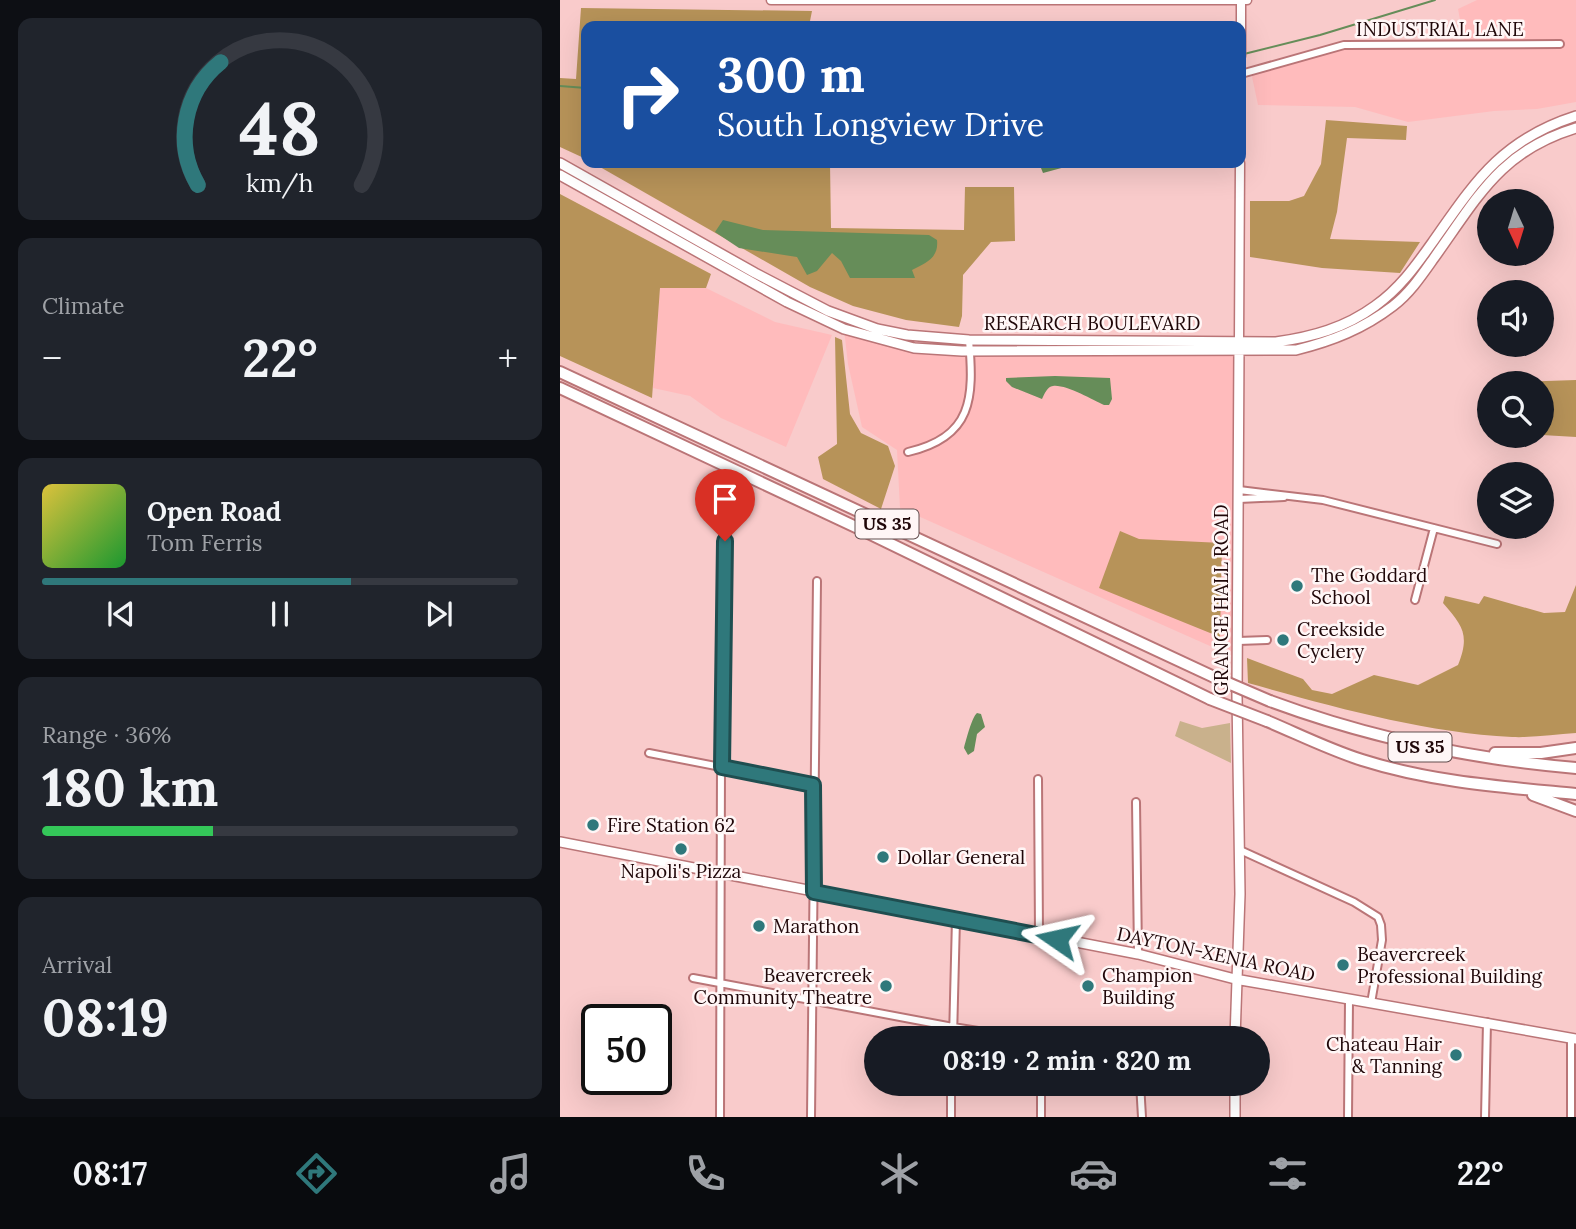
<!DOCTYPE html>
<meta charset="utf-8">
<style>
:root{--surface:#171b24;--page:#20242c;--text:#f1f3f6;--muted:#9ea1a6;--line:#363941;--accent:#2f787b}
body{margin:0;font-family:Lora,serif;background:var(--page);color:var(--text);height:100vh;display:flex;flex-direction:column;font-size:26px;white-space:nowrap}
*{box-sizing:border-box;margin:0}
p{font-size:23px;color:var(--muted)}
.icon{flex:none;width:38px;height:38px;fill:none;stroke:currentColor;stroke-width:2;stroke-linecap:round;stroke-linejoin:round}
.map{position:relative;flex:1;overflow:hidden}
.panel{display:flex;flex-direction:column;gap:18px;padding:18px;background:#0d0f14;width:560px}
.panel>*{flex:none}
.banner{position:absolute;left:21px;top:21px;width:665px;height:147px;border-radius:14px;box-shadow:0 7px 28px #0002;background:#1a4fa0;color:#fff;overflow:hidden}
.needle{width:46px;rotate:176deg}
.tools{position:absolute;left:917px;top:189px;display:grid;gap:14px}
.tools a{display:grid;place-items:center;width:77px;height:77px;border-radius:50%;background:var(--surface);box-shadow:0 7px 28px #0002;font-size:35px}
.speed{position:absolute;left:21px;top:1004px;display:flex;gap:14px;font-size:35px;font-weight:700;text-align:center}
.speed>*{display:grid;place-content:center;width:91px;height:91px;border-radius:50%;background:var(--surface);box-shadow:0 7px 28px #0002;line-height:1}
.speed .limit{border:4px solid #111;border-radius:10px;background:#fff;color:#111}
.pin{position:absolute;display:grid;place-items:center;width:60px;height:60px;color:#fff;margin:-72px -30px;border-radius:50% 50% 50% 0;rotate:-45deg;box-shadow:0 0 7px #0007}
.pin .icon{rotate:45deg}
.me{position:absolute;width:77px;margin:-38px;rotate:281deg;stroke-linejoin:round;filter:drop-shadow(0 0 5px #0008)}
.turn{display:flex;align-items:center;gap:24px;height:147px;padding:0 21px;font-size:32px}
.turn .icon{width:91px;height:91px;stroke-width:2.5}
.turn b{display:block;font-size:49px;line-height:60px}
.big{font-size:52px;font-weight:800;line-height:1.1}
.panel .widget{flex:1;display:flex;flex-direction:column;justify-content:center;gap:10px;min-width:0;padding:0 24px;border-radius:14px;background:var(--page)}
.panel .dial{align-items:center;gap:0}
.dial svg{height:182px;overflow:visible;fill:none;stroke:var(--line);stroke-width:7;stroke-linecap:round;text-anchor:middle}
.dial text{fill:var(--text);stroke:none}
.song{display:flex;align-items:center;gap:21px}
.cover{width:84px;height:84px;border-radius:10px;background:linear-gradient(135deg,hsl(50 70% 55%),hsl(130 70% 35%))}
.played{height:7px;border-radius:4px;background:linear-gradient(90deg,var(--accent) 65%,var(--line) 65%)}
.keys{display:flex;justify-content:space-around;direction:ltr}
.heat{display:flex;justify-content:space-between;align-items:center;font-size:38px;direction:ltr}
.charge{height:10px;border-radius:5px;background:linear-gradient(90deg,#34c759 36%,var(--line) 0)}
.trip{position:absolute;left:304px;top:1026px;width:406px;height:70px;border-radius:35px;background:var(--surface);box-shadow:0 7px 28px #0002;font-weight:800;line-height:70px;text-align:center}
.tabs{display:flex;height:112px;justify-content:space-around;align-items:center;background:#090b0e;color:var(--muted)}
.tabs .icon{width:49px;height:49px}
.tabs .on{color:var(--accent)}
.tabs b{font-size:32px;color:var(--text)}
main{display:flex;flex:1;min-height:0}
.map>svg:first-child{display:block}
.built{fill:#ffbbbc}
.green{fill:#c9b18c}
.forest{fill:#b79359}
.water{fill:#668d59}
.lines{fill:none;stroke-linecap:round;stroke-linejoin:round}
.stream{stroke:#668d59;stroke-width:2}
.minor-casing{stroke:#ba7577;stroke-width:10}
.tertiary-casing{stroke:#ba7577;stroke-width:11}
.secondary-casing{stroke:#ba7577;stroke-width:12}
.motorway-casing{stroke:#ba7577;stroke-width:14}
.minor{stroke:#fff;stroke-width:6}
.tertiary{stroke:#fff;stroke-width:8}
.secondary{stroke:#fff;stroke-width:9}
.motorway{stroke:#fff;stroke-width:10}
.motorway-bridge-casing{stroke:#ba7577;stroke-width:14;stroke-linecap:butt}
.motorway-bridge{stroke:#fff;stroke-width:10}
.route-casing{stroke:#1f4e50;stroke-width:18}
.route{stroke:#2f787b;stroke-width:12}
.poi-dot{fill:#2f787b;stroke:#fff6f6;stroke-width:2.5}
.labels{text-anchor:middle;stroke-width:5;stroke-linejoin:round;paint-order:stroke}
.shield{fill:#fff6f6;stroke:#624e4f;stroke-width:2}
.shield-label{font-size:18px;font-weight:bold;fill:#1f0608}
.street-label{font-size:19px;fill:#1f0608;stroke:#fff6f6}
.poi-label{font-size:19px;fill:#1f0608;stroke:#fff6f6;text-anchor:start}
</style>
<main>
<section class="panel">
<div class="widget dial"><svg viewBox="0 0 100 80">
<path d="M14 69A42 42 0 1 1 86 69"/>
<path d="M14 69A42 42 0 0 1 24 15" stroke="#2f787b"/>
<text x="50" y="56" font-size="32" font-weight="700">48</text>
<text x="50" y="72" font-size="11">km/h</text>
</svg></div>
<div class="widget"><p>Climate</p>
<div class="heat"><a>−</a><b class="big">22°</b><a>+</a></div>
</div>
<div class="widget">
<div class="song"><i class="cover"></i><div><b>Open Road</b><p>Tom Ferris</p></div></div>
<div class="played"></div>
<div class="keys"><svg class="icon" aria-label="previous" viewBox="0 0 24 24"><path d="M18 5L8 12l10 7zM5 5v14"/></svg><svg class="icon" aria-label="pause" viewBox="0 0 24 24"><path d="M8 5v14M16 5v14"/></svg><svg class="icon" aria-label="next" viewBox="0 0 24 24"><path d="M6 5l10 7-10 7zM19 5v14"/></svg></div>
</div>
<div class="widget"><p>Range · 36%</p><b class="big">180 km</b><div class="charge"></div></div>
<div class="widget"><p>Arrival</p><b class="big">08:19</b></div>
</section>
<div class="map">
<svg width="1016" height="1117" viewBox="0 0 1016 1117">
<rect width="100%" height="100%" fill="#f9cbcb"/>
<path class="built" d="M917,0H1016V102L977,109L934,111L848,122L795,107L698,105L690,67L781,42L904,41L898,9Z
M100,287L146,288L215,322L272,335L226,447L161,418L130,396L93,388Z
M284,329L354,348L679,350L677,658L340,508L337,450L302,427L288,364Z"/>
<path class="green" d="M620,721L642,728L670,723L671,763L615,736Z"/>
<path class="forest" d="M21,8L252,11L249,26H26V159L0,147V78L16,79Z
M766,120L847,126L846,140L787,138L777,212L770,239L860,242L840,273L762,268L690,257V201H729L744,196L761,164Z
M33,163H270L271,228L404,230L405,187H454L455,241L431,242L403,275L402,316L399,327L346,320L293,306L250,287Z
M0,194L151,274L146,288H100L92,398L0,356Z
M275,337L282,340L290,414L301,433L328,446L335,466L321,509L263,479L258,457L277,444Z
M1016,380V437L982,435V383H930Z
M560,531L579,539L662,543L660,637L539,588Z
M1016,585V733C995,734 973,738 952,737C862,732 774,707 688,683L687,658L743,679L752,690L772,694L814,675L858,685L898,665C910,635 903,626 883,603L885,596L919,604L924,596L984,613L1005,612Z"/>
<path class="water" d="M479,163H520L483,173Z
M163,220L203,230L369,235L377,240C379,258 366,263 352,270L355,278H290L281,261L272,253L257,271L247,275L237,257L179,248L155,232Z
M495,376L550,378L552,399L549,405H544C533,400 505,384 493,386C487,387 485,393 482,399L452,387L446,381V378Z
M417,713L421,714L425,727L417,734L414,751L408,755L404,748C406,740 412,717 417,713Z"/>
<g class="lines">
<path class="stream" d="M684,54L760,35L875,0
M0,86L26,88"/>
<defs>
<path id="minor" d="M681,74L784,45L1000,44
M348,452C413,437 414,398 409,340
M679,490L763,500L937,544
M679,499L724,497
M855,600L874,528
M678,641L707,640
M89,753L253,785
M478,779L479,935
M576,802L578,954
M680,850L794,902L818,917L821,925L822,940L811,1003
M133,978L393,1027L462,1038
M393,1038L396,919
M391,1083V1117
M481,1083V1117
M580,1083L582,1117
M160,1117L161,762L166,536
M251,1117L257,581
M788,1117L789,1000
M925,1117L927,1022
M1011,1117V1038"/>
<path id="tertiary" d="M211,0H687
M681,56V0
M679,341L680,163"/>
<path id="secondary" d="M0,163L195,273L268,311L317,329L347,335L409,340L716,342C752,337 785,328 815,306C839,289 855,267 872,243C915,182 941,140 1016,116
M0,175L227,302L284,329L354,348L402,351L736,350C772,341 803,329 833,306C850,293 862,275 874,258C918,197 940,151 1016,128
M0,842L578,954L675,979L1016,1039
M675,1038L680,894L677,695L679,346
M675,1117V1083"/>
<path id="motorway" d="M0,372L654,677
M0,388L300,529L650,699
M710,701C810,738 910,759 1016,768
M707,721C738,734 770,750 802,760C871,782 944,787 1016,794
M935,753H981L1016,748
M973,795L1016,811"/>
</defs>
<use href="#minor" class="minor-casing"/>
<use href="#tertiary" class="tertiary-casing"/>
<use href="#secondary" class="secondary-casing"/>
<use href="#motorway" class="motorway-casing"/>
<use href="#minor" class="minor"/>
<use href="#tertiary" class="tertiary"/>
<use href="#secondary" class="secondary"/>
<use href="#motorway" class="motorway"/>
<defs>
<path id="motorway-bridge" d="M654,677L710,701
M650,699L707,721"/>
</defs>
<use href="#motorway-bridge" class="motorway-bridge-casing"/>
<use href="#motorway-bridge" class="motorway-bridge"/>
</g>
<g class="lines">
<defs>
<path id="route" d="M165,541L162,767L253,785L254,892L497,939"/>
</defs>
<use href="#route" class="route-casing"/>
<use href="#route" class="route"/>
</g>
<g class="poi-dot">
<circle cx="737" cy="586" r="7"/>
<circle cx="723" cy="640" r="7"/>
<circle cx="33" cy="825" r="7"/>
<circle cx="121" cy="849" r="7"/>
<circle cx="323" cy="857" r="7"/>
<circle cx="199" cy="926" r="7"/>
<circle cx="783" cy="965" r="7"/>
<circle cx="326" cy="986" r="7"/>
<circle cx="528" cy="986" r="7"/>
<circle cx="896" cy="1055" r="7"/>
</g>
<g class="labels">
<g class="shield">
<rect x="295.5" y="509.5" width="63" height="29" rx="5"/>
<rect x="828.5" y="732.5" width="63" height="29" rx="5"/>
</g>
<g class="shield-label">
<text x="327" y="530">US 35</text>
<text x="860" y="753">US 35</text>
</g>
<g class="street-label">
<text x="880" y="36">INDUSTRIAL LANE</text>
<text x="532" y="330">RESEARCH BOULEVARD</text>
<text transform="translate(661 600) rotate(-90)" y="7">GRANGE HALL ROAD</text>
<text transform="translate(656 954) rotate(12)" y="7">DAYTON-XENIA ROAD</text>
</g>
<g class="poi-label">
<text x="751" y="582">The Goddard<tspan x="751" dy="22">School</tspan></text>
<text x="737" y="636">Creekside<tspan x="737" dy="22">Cyclery</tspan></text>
<text x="47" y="832">Fire Station 62</text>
<text x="337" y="864">Dollar General</text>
<text x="121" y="878" text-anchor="middle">Napoli's Pizza</text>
<text x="213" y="933">Marathon</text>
<text x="797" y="961">Beavercreek<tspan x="797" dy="22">Professional Building</tspan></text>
<text x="312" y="982" text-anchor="end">Beavercreek<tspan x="312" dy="22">Community Theatre</tspan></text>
<text x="542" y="982">Champion<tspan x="542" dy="22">Building</tspan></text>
<text x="882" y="1051" text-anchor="end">Chateau Hair<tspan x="882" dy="22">&amp; Tanning</tspan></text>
</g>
</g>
</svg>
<div class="tools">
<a><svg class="needle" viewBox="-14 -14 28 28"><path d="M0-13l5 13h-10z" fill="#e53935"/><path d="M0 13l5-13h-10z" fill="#9ea1a6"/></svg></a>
<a><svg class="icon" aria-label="sound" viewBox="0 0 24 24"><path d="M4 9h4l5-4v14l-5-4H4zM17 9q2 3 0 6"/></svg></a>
<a><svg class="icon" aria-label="search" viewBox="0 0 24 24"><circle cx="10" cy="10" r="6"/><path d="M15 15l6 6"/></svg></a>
<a><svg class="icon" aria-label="layers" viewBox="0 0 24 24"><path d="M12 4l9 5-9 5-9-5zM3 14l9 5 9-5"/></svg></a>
</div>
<div class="speed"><div class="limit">50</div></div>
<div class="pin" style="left:165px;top:541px;background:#d93025"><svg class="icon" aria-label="arrive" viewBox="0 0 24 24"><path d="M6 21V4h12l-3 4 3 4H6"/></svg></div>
<svg class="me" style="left:497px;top:939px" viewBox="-20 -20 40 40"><path d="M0-17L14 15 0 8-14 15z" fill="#2f787b" stroke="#fff" stroke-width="4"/></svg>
<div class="trip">08:19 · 2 min · 820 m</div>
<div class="banner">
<div class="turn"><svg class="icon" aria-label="right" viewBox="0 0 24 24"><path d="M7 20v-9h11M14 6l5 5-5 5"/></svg><div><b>300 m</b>South Longview Drive</div></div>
</div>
</div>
</main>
<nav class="tabs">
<b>08:17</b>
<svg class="icon on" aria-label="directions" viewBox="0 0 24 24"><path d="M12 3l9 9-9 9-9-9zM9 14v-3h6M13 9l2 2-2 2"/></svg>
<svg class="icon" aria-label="music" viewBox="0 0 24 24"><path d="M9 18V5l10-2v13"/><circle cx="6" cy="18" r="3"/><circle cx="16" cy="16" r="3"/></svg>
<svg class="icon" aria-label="phone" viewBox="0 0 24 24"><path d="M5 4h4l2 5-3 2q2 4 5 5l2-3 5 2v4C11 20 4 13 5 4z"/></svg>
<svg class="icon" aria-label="climate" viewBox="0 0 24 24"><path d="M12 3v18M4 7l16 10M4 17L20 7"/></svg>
<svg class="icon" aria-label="car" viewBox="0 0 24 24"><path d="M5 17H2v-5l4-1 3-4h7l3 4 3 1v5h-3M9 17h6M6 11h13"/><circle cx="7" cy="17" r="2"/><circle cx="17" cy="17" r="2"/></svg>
<svg class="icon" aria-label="filters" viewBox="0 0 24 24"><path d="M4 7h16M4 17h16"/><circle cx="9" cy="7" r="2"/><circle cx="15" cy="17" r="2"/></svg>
<b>22°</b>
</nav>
